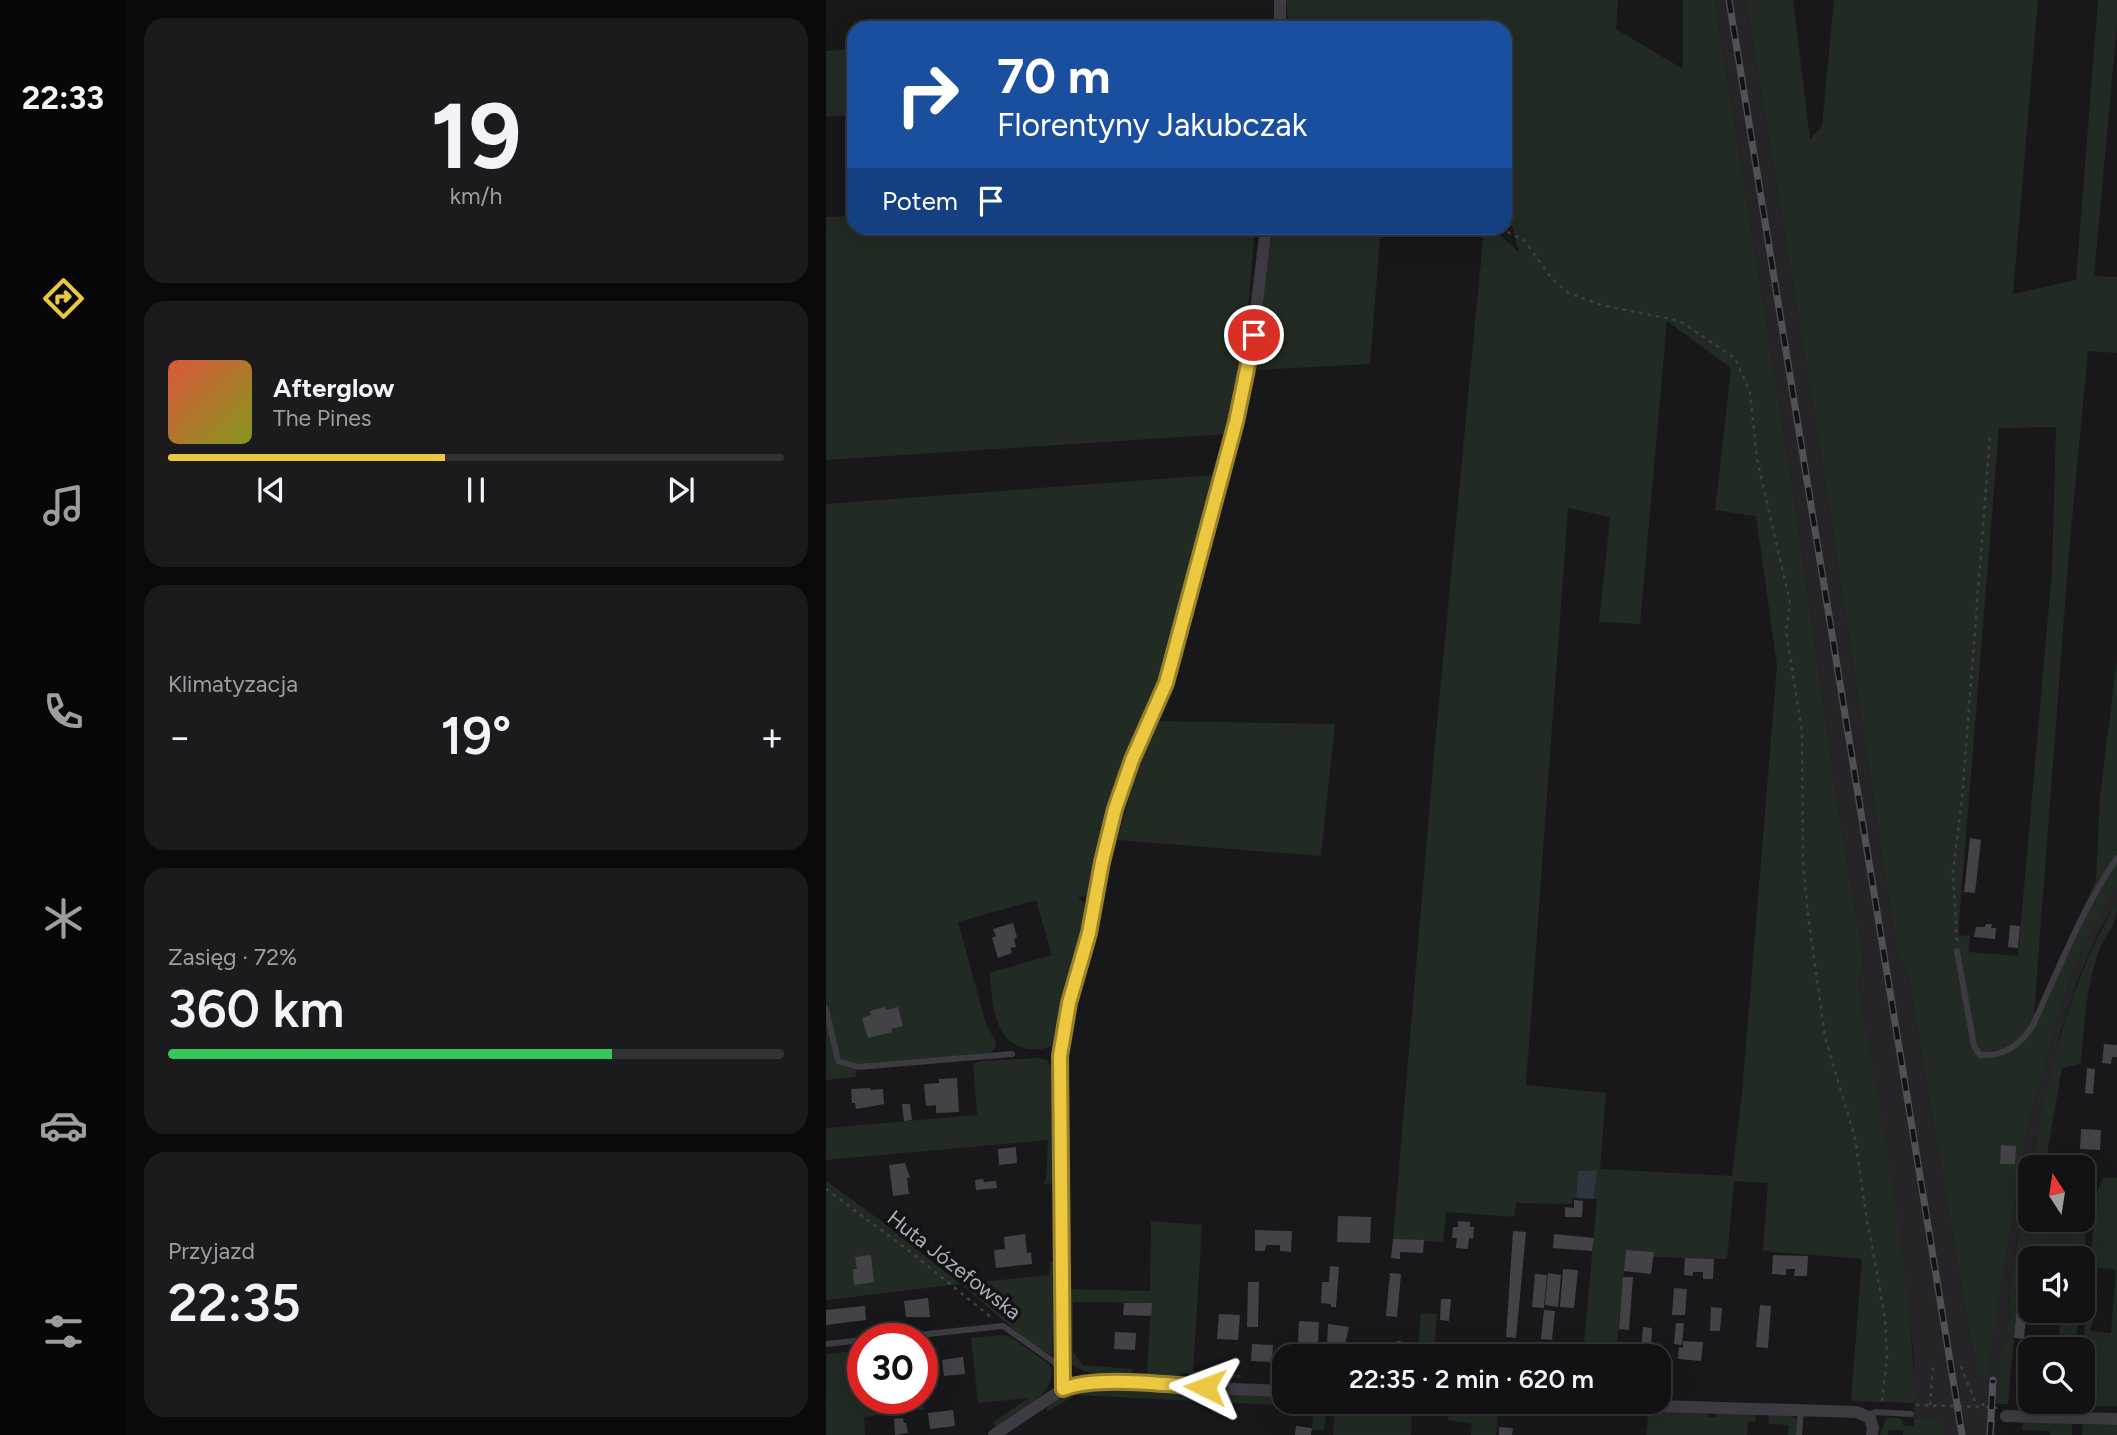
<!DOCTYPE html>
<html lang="pl">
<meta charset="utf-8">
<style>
:root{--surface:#121214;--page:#1b1b1d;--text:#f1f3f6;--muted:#9c9ea0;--line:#313234;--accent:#ebc83f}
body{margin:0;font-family:Figtree,sans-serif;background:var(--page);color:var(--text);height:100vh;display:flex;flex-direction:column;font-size:26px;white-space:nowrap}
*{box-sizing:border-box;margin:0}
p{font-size:23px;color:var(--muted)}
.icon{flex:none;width:38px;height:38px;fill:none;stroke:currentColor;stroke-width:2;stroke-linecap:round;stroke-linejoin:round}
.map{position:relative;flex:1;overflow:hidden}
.sheet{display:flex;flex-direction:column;gap:18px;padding:18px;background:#0a0a0b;width:700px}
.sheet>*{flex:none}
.banner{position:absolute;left:21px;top:21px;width:665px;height:214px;border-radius:21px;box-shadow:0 7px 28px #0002,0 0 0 2px var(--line);background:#1a4fa0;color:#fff;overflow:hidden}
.needle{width:46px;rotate:348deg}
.fabs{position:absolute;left:1192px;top:1155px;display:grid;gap:14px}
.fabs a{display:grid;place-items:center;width:77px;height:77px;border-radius:14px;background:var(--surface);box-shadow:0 7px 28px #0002,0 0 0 2px var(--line);font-size:35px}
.speed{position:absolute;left:21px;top:1323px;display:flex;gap:14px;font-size:35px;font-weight:700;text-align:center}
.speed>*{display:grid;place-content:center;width:91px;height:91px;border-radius:50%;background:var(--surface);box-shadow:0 7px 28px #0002,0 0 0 2px var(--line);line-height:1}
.speed .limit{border:10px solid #d22;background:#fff;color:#111}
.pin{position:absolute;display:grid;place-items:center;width:60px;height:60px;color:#fff;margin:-30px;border:4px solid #fff;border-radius:50%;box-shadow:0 2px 7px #0007}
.me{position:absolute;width:77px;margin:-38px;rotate:273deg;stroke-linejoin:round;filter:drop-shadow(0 0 5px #0008)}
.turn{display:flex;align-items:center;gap:24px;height:147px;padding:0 35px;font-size:32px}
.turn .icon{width:91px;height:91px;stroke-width:2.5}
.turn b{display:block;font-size:49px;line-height:60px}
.then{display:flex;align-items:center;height:66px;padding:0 35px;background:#0003;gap:14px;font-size:26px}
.big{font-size:52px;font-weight:600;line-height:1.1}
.sheet .widget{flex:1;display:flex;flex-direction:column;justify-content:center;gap:10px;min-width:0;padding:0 24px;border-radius:21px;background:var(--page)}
.sheet .dial{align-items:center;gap:0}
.dial b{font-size:91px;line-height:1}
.song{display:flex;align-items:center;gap:21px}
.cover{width:84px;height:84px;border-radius:10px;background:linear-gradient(135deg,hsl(10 70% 55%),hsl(70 70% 35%))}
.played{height:7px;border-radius:4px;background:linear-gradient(90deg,var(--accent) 45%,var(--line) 45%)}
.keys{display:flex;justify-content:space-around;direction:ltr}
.heat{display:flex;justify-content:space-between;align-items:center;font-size:38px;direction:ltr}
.charge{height:10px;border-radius:5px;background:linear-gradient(90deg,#34c759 72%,var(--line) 0)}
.trip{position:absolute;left:446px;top:1344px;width:399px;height:70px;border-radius:21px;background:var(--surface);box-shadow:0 7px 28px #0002,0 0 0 2px var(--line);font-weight:600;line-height:70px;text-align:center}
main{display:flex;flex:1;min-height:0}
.dock{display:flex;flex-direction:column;width:126px;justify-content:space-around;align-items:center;background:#070708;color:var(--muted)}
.dock .icon{width:49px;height:49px}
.dock .selected{color:var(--accent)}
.dock b{font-size:32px;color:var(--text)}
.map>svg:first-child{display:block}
.built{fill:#252427}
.green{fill:#222a24;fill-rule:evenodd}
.water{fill:#2f353e}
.building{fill:#434347}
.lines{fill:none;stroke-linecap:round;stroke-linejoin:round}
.path{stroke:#3f4046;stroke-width:2.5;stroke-dasharray:3.5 5;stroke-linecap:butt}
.service{stroke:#3b3b41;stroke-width:6}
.minor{stroke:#3b3b41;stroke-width:12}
.rail-casing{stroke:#505158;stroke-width:7}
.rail{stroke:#131315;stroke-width:4.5;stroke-dasharray:13;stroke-linecap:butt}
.route-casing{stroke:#998229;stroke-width:18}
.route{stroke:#ebc83f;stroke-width:12}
.labels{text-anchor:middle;stroke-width:7;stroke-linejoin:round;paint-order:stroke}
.street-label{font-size:21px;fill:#abaeb9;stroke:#131315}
</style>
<main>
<nav class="dock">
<b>22:33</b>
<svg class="icon selected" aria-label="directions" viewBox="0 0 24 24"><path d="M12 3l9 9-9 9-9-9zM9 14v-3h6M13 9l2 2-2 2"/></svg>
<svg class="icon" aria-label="music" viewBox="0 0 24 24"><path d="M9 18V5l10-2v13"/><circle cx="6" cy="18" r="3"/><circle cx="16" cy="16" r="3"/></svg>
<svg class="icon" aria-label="phone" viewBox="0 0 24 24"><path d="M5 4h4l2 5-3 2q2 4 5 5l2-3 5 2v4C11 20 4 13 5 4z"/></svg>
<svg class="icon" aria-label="climate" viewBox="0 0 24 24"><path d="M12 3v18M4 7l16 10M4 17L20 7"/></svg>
<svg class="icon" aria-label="car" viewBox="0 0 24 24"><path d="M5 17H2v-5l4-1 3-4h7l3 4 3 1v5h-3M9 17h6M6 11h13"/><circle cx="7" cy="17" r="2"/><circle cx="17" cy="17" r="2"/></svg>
<svg class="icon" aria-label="filters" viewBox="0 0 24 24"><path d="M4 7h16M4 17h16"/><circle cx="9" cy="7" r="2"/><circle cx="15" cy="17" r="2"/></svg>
</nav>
<section class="sheet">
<div class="widget dial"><b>19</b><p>km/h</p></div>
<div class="widget">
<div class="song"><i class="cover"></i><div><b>Afterglow</b><p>The Pines</p></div></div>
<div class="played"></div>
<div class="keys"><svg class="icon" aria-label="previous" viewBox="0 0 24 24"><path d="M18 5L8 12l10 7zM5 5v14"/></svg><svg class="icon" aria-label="pause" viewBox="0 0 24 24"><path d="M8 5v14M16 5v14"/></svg><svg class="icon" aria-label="next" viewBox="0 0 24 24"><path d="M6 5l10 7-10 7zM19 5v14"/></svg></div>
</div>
<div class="widget"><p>Klimatyzacja</p>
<div class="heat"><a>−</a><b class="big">19°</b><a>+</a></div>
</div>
<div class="widget"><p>Zasięg · 72%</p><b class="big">360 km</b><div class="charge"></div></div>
<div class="widget"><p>Przyjazd</p><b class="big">22:35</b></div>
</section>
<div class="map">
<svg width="1291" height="1435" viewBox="0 0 1291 1435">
<rect width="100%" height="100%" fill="#18181a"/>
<path class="built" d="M889,0H920L999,482L1071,955L1082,975L1144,1338L1151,1367L1161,1376L1202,1125L1239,995L1258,946L1291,887V902L1273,931L1252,979L1234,1033L1204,1167L1185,1276L1181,1337L1177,1338L1169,1409V1435H1119L1117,1420L1088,1419V1356L1070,1215L1032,981L1038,960L1012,805L970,508Z"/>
<path class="green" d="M460,0H792L790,29L857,69V0H889L970,508L1012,805L1038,960L1032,981C1055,1119 1085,1264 1089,1403L1025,1401L1036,1259L937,1251L942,1183L908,1181L901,1259L827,1257V1252L800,1250L790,1356H757L771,1199H768L771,1171H752L750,1198H746V1204L690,1203L688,1217L620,1212L617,1242L567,1239L608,755L658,228H666L693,252L686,226L679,220V28H463ZM841,321L905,368L889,510L930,516L951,666L916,1093L906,1176L774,1169L780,1093L700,1085L742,508L784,517L773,622L814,624Z
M920,0H967L984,139L996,126L1008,0H1212L1187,294L1250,280L1272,0H1291V24L1268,276L1291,277V353L1262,351L1243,551L1208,1014L1226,983L1249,924L1270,881L1274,796L1291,659V887L1258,946L1239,995L1202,1125L1161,1377L1151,1367L1144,1338L1082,975L1071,955L999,482ZM1230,427L1226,571L1192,956L1143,952L1144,936L1132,935L1173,428Z
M447,22V28H350Z
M28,49V115L0,117V51Z
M28,216V228H429L422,309H434L447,228H557L554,238L544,364L431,370L437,349L418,350L401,434L0,460V217Z
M388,475L340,649L332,690L296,772L278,826L263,896L252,897L261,907L231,1044C220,1049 210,1051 198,1048C166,1039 167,1000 163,973L226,955L210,900L132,922L160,1024L170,1042L169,1048L165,1053L29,1066L30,1077L0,1080V504Z
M330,721L509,724L495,856L291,840L314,761Z
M1291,902C1291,931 1281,928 1273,951C1260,987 1258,1027 1255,1064L1236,1068L1219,1166L1227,1167H1205C1222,1075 1242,983 1291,902Z
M213,1058L221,1060L228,1072L230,1183L217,1184L220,1180L222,1140L0,1160V1128L151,1115L147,1064L154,1061Z
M1204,1174V1220H1232V1226L1242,1227L1243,1220H1256L1257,1183L1263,1185L1257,1270L1256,1258H1239L1240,1248L1203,1246L1195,1294H1192L1182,1404H1169L1177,1337H1181L1185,1276Z
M1277,1178H1291V1406H1254L1253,1402H1256C1256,1345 1261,1288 1267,1232C1269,1215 1268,1193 1277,1178ZM1272,1268L1290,1269L1285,1333L1265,1331Z
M0,1181L54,1220L135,1284L223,1275L224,1262H229L226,1356L199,1339L135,1284L0,1300Z
M325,1221L376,1225L367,1371L415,1375V1378H365L362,1373H356L354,1377L321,1375L325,1303L247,1302V1352L257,1365L306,1369L307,1374C285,1373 253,1379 241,1358L240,1289L324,1291Z
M1235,1311H1253L1249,1349H1232Z
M595,1313L611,1314L608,1356H591Z
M179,1335L189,1340L223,1364C238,1390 188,1415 171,1427L166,1423L202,1398L152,1403L145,1338Z
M37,1350V1398H96V1389L98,1409L38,1417L39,1435H0V1354Z
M259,1387L448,1396L452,1405L249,1395L221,1412V1407L244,1392Z
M509,1402H530L531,1406H536V1402H566V1413H586L585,1435H507Z
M624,1404H642V1410L650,1409V1404L679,1406V1412H672L670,1435H645L646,1424L622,1420Z
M488,1406H501L498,1430H486Z
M708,1407L781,1409L783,1415L708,1414Z
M800,1410L881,1412L882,1417H889L891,1412L925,1413L929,1415L930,1421H922L921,1435H820L822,1416L799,1415Z
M966,1414L967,1418L973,1419L971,1435H962L963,1425L942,1424L943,1415Z
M1064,1418H1074L1079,1426H1088V1419L1117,1420L1119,1435H1077V1430H1063L1062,1435H1054L1059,1420Z
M1197,1422L1246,1423V1435H1224V1431L1196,1430Z
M1257,1424L1291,1425V1435H1256Z"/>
<path class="water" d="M752,1171H771L768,1199L750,1198Z"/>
<path class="building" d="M1144,838L1155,840L1149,893L1138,892Z
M187,923L191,937L188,939L190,947L184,948L186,953L172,958L166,938L170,936L167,929Z
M1160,924H1166L1165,928H1170L1169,939L1148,937L1150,927H1159Z
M1184,925L1194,926L1192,948L1182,947Z
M59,1007L60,1010L72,1007L77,1026L65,1029L66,1032L42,1038L36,1018L45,1015L44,1011Z
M1278,1044L1291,1045V1057H1286L1285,1064L1276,1063Z
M1261,1068L1269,1069L1267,1094L1259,1093Z
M131,1078L133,1112L110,1113V1105L100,1106L98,1084L113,1083V1079Z
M44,1088V1090L57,1089L58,1104L30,1109L29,1103H26L25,1089Z
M76,1104H84L86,1120L78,1121Z
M1255,1129L1275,1130L1274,1150L1254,1149Z
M1175,1145L1190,1146L1189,1164H1174Z
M190,1147L191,1163L173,1165L172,1149Z
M79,1163L84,1178H81L83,1194L67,1196L63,1165Z
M157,1179L158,1182L170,1181L171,1188L150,1190L149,1180Z
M748,1200L757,1201L756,1217H739V1207L748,1208Z
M512,1216L545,1217L544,1243L511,1242Z
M632,1221L644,1222V1227H648L647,1239L643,1238L642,1249L630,1248L631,1238H626L627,1227H632Z
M429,1230L466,1231L465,1252L454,1251V1245H440L439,1251H429Z
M687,1231L700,1232L690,1338L680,1337Z
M199,1234L201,1253L205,1252L206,1264L170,1268L168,1250L179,1249L178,1237Z
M728,1234L768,1238L766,1251L727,1248Z
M567,1239L598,1240L597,1253L574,1252V1259L565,1258Z
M800,1250L828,1252L825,1274L798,1271Z
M45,1255L48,1282L28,1285L27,1269H31L29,1257Z
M947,1255L982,1256L981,1276H968L969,1269H960V1275L946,1274Z
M859,1258L888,1259L887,1279H877V1272H867V1276L858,1275Z
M504,1266L513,1267L510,1307H505V1304L495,1303L496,1282H503Z
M737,1269L752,1270L748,1308L734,1307Z
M564,1273L575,1274L571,1317L560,1316Z
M722,1273L735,1275L732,1307L719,1305Z
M709,1274L721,1275L718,1308L706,1307Z
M797,1277H807L803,1330L793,1329Z
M422,1282H433L432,1327H421Z
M848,1288L861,1289L859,1315H846Z
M1192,1294L1202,1295L1198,1339L1188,1338Z
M102,1298L104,1317H80L78,1301Z
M615,1299H625L623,1321L614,1320Z
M298,1303H326L325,1316L297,1315Z
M934,1305L945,1306L942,1348L930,1347Z
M39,1306L40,1320L0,1325V1310Z
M885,1307L896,1308L894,1331H884Z
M718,1310L729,1311L726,1340L715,1339Z
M393,1314L414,1315L412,1340L391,1339Z
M473,1321L493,1322L492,1343L472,1342Z
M850,1323H858L856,1345L848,1344Z
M502,1324L523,1327L519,1344L501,1343Z
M817,1327L826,1328L825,1351L815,1350Z
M289,1332L310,1333L309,1350L288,1349Z
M571,1341H575V1344L581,1345V1356H563L564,1344H570Z
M857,1341L877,1342L875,1361L852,1359L853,1347L857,1348Z
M1208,1342L1214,1343V1346H1223V1349H1203V1345H1208Z
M426,1344L447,1345L446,1362L425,1361Z
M679,1347H697V1353H704V1356H678Z
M656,1350L675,1351V1356H655Z
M722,1352L744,1353V1356H722Z
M137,1357L139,1374L118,1376L116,1360Z
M127,1410L129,1426L104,1429L102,1413Z
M77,1418L78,1423H80L82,1433L69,1435L68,1419Z
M470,1426L486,1428L485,1435H469Z
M673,1427L687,1428L686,1435H673Z"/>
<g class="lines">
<path class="path" d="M674,228L699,241L726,279L743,293L775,305L854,321L909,358L924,393L931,459L964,603L960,631L976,732L977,862L982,915L999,1037L1029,1138L1040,1214L1059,1318L1061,1358L1056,1402
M1131,941L1127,873L1136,799L1164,435
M0,1189L82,1250L166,1318
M1135,1366L1151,1407
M1090,1405L1157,1407V1404H1161V1407L1171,1408
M1104,1405L1107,1367"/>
<path class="service" d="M1131,951L1148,1046L1154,1055C1178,1057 1195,1044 1207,1025C1233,968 1256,909 1291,858
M0,1009L12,1061L32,1067L186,1054
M54,1339L177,1326L235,1367
M0,1344L37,1340
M1041,1415L1050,1412L1085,1414
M973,1435L975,1410"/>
<path class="minor" d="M454,28V0
M237,1389L234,1057L243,1003L263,933L276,862L289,809L306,760L340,683L410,422L427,335L440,228
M702,1402L1031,1412L1044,1418L1047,1428L1046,1435
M1180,1416L1291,1419
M168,1435L237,1389L255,1383L458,1391"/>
<defs>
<path id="rail" d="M903,0L1136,1435
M1164,1435L1167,1380"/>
</defs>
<use href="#rail" class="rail-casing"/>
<use href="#rail" class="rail"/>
</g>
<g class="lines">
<defs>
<path id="route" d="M379,1387C341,1385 270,1375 237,1389L234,1056L243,1003L263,933L276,862L289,809L306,760L340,683L410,422L428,335"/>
</defs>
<use href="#route" class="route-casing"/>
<use href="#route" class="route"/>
</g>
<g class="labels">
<g class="street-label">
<text transform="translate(128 1265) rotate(38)" y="7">Huta Józefowska</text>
</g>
</g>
</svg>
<div class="fabs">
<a><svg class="needle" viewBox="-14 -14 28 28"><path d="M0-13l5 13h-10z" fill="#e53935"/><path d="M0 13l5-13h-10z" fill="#9c9ea0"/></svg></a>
<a><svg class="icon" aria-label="sound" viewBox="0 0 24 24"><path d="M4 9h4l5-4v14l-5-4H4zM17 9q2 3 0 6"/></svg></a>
<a><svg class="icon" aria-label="search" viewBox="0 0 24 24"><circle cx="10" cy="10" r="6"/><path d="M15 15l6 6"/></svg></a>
</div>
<div class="speed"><div class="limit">30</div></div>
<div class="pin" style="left:428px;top:335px;background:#d93025"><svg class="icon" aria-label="arrive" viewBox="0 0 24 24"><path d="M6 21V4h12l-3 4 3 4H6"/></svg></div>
<svg class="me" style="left:379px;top:1387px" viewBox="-20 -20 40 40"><path d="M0-17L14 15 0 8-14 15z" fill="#ebc83f" stroke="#fff" stroke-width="4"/></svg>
<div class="trip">22:35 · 2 min · 620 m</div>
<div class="banner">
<div class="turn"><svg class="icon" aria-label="right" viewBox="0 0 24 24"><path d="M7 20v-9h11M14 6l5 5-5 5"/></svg><div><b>70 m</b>Florentyny Jakubczak</div></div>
<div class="then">Potem<svg class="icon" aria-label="arrive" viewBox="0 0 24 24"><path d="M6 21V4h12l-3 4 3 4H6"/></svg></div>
</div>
</div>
</main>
